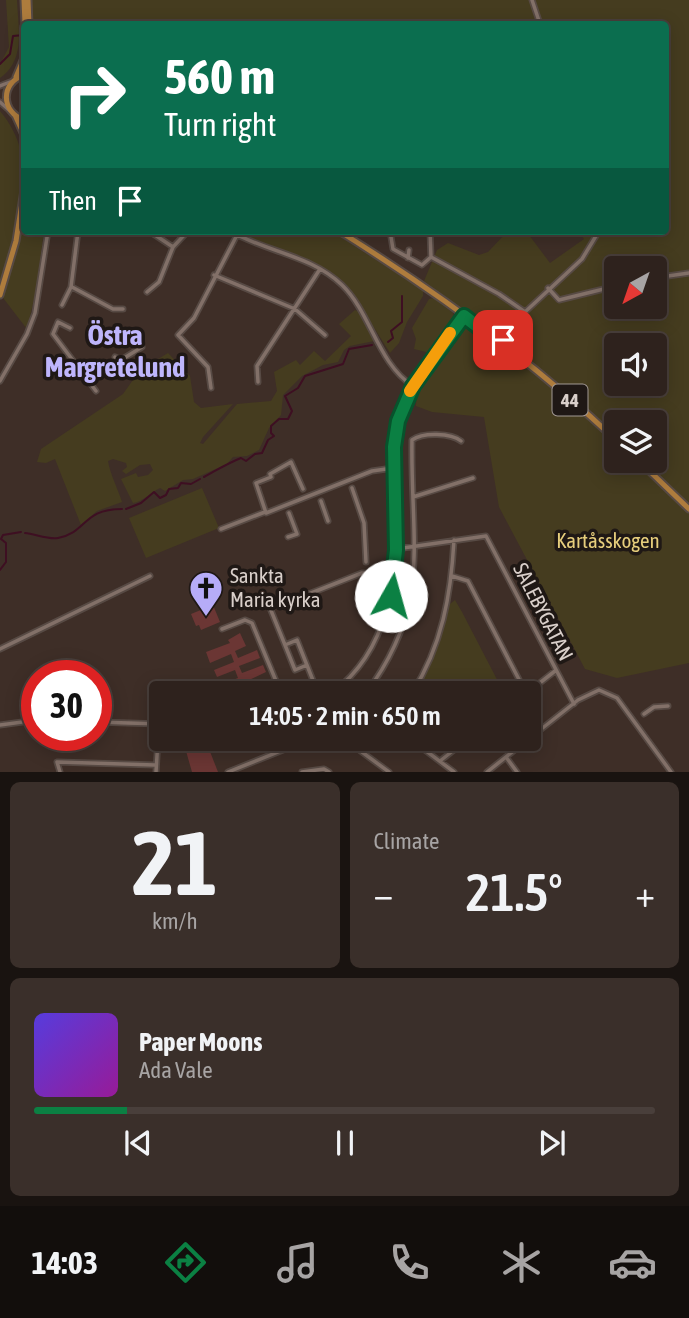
<!DOCTYPE html>
<meta charset="utf-8">
<style>
:root{--surface:#2e221d;--page:#3a2f2a;--text:#f1f3f6;--muted:#a7a4a4;--line:#493f3b;--accent:#0b8043}
body{margin:0;font-family:"Asap Condensed",sans-serif;background:var(--page);color:var(--text);height:100vh;display:flex;flex-direction:column;font-size:26px;white-space:nowrap}
*{box-sizing:border-box;margin:0}
p{font-size:23px;color:var(--muted)}
.icon{flex:none;width:38px;height:38px;fill:none;stroke:currentColor;stroke-width:2;stroke-linecap:round;stroke-linejoin:round}
.map{position:relative;height:772px;overflow:hidden}
.panel{display:flex;flex-direction:column;gap:10px;padding:10px;background:#191310;flex:1}
.panel>*{flex:none}
.guide{position:absolute;left:21px;top:21px;width:648px;height:214px;border-radius:7px;box-shadow:0 4px 18px #0003,0 0 0 2px var(--line);background:#0b6e4f;color:#fff;overflow:hidden}
.needle{width:46px;rotate:220deg}
.fabs{position:absolute;left:604px;top:256px;display:grid;gap:14px}
.fabs a{display:grid;place-items:center;width:63px;height:63px;border-radius:7px;background:var(--surface);box-shadow:0 4px 18px #0003,0 0 0 2px var(--line);font-size:35px}
.speed{position:absolute;left:21px;top:660px;display:flex;gap:14px;font-size:35px;font-weight:700;text-align:center}
.speed>*{display:grid;place-content:center;width:91px;height:91px;border-radius:50%;background:var(--surface);box-shadow:0 4px 18px #0003,0 0 0 2px var(--line);line-height:1}
.speed .limit{border:10px solid #d22;background:#fff;color:#111}
.pin{position:absolute;display:grid;place-items:center;width:60px;height:60px;color:#fff;margin:-30px;border-radius:14px;box-shadow:0 4px 10px #0006}
.me{position:absolute;width:77px;margin:-38px;rotate:7deg;stroke-linejoin:round;filter:drop-shadow(0 0 5px #0008)}
.turn{display:flex;align-items:center;gap:24px;height:147px;padding:0 28px;font-size:32px}
.turn .icon{width:91px;height:91px;stroke-width:2.5}
.turn b{display:block;font-size:49px;line-height:60px}
.then{display:flex;align-items:center;height:66px;padding:0 28px;background:#0003;gap:14px;font-size:26px}
.big{font-size:52px;font-weight:600;line-height:1.1}
.panel .widget{flex:1;display:flex;flex-direction:column;justify-content:center;gap:10px;min-width:0;padding:0 24px;border-radius:10px;background:var(--page)}
.panel .dial{align-items:center;gap:0}
.dial b{font-size:91px;line-height:1}
.song{display:flex;align-items:center;gap:21px}
.cover{width:84px;height:84px;border-radius:10px;background:linear-gradient(135deg,hsl(250 70% 55%),hsl(300 70% 35%))}
.played{height:7px;border-radius:4px;background:linear-gradient(90deg,var(--accent) 15%,var(--line) 15%)}
.keys{display:flex;justify-content:space-around;direction:ltr}
.heat{display:flex;justify-content:space-between;align-items:center;font-size:38px;direction:ltr}
.panel .tiles{flex:1;display:grid;gap:10px;grid-template-columns:1fr 1fr}
.widget:last-child{grid-column:span 2}
.trip{position:absolute;left:149px;top:681px;width:392px;height:70px;border-radius:7px;background:var(--surface);box-shadow:0 4px 18px #0003,0 0 0 2px var(--line);font-weight:600;line-height:70px;text-align:center}
.tabs{display:flex;height:112px;justify-content:space-around;align-items:center;background:#120e0c;color:var(--muted)}
.tabs .icon{width:49px;height:49px}
.tabs .active{color:var(--accent)}
.tabs b{font-size:32px;color:var(--text)}
.map>svg:first-child{display:block}
.green{fill:#453c1f;fill-rule:evenodd}
.lines{fill:none;stroke-linecap:round;stroke-linejoin:round}
.stream{stroke:#3e0f22;stroke-width:2}
.building{fill:#6b3634}
.minor-casing{stroke:#574a44;stroke-width:7}
.major-casing{stroke:#574a44;stroke-width:9}
.minor{stroke:#827068;stroke-width:3.5}
.major{stroke:#ae7c3d;stroke-width:5}
.route-casing{stroke:#07532c;stroke-width:18}
.route{stroke:#0b8043;stroke-width:12}
.slow{stroke:#f59e0b;stroke-width:12}
.labels{text-anchor:middle;stroke-width:7;stroke-linejoin:round;paint-order:stroke}
.shield{fill:#1f1815;stroke:#a19894;stroke-width:2}
.shield-label{font-size:19px;font-weight:bold;fill:#d9cfca}
.park-label{font-size:21px;fill:#e7ce7c;stroke:#1f1815}
.poi-label{font-size:21px;fill:#d9cfca;stroke:#1f1815;text-anchor:start}
.street-label{font-size:21px;fill:#d9cfca;stroke:#1f1815}
.district-label{font-size:28px;font-weight:bold;fill:#beb5fc;stroke:#1f1815}
</style>
<div class="map">
<svg width="689" height="772" viewBox="0 0 689 772">
<rect width="100%" height="100%" fill="#3e2e27"/>
<path class="green" d="M6,0H17C18,28 26,60 0,78V64L9,47Z
M32,0H689V663L617,678L585,669L499,507L484,417L432,412L416,406C415,381 455,335 475,320L424,281L437,250L448,243L479,255L488,252L508,231H526L550,263L584,239L578,231H665V24H32ZM616,268H654V306H616ZM616,345H654V383H616ZM616,422H654V460H616Z
M0,111C31,148 24,185 24,231H44L36,291L27,329L0,294Z
M234,231H344L342,238L423,290V296L407,322L399,343L390,353L354,296L336,277L307,260Z
M434,298L453,313L454,318L430,353L414,349L416,339L412,328L429,299Z
M355,310L359,312L374,341L350,346L344,350L338,362L323,365L302,376L283,395L281,415L269,428L259,450L247,456L233,457L227,464L193,479L183,480L165,491L160,488C151,492 143,502 133,503L121,479L136,473L138,477L148,475L153,470L150,464L140,465L126,474L122,471L127,467L126,463L113,459L108,461C110,474 118,489 122,502L97,511L81,525L55,459L46,463L37,462L41,449L123,394L140,370L168,353L190,376L194,402L201,408L233,404L203,437L200,443L203,444L237,404L271,401L277,391L274,372L296,360L300,365L314,351L325,361L351,336L339,324Z
M202,488L219,528L146,558L129,518Z
M455,600L462,612L504,693H440L423,680L439,643L450,604Z"/>
<g class="lines">
<path class="stream" d="M0,64L10,54L13,36L24,35
M388,342L393,338L391,331L402,322V296
M204,477C217,470 228,463 241,458L246,461L255,454L262,453L268,440L274,436L271,433V426L279,419H288L292,411L285,396L298,388L305,376L343,364L349,349L372,345
M126,509L141,503L154,492L160,498L166,495L169,489L178,488L181,483L191,484L200,479
M25,533C35,534 49,540 58,538C88,532 82,509 122,509
M0,570L6,562V543L1,539L3,535L21,532"/>
</g>
<path class="building" d="M213,605L220,622L201,630L199,625L196,626L191,614Z
M240,633L246,646L235,651L238,658L257,650L260,658L239,666L242,673L263,665L266,672L222,693L219,685L238,678L235,670L217,677L214,670L234,662L231,654L210,663L206,652L230,643L228,640Z
M194,748L195,751L202,748L203,751L209,749L218,772H192L186,751Z"/>
<g class="lines">
<defs>
<path id="minor" d="M532,0L540,24
M0,86L10,82
M0,102L9,110
M149,231L173,247
M230,231C266,252 311,255 342,285C371,313 378,364 413,386
M390,231L393,249L422,265L431,257
M430,231L431,257L499,294L525,312
M408,258L409,250
M214,275L295,309L325,335
M654,278L689,273
M72,287L113,309H123
M548,288L559,300L616,286
M147,292L159,282L173,247L188,231
M62,305L71,287L78,231
M70,328L58,322L53,334L96,391
M501,342L525,312L582,259L599,231
M115,357L121,360L142,347L140,342
M0,381L27,334L35,313L48,231
M258,382L257,366L320,269
M211,388L208,367L178,335L194,318L237,235
M352,488L364,523L366,562
M303,489L291,462L270,474L271,477L256,483L266,513L372,471L393,468
M413,497L473,478
M321,501L328,521
M221,529L265,512
M288,537L297,534L289,513
M396,549L486,536L574,704
M452,576L468,581L526,693
M301,597L362,573L394,574
M267,598L270,608
M222,629L245,620L252,623L281,693
M285,645L270,608L292,598
M0,649L150,576
M307,665L295,670L285,645L297,640L314,683
M332,693C390,650 398,576 395,509C394,483 390,455 396,429C406,385 437,351 464,316
M366,693C433,604 410,540 412,440C423,432 451,433 461,441
M412,693C442,646 451,595 454,540
M527,693L555,671
M644,714L654,707L668,706
M96,722L161,724
M0,725L37,720
M343,738L389,772
M409,738L454,772
M506,757L517,772
M440,761L469,738
M60,772L57,762L155,765
M156,772L159,724
M228,772L313,738
M302,772L324,769L329,772
M487,772L578,700L599,690L617,698L671,772"/>
<path id="major" d="M24,0L25,24
M28,0L29,24
M24,75C0,83 1,112 24,120
M16,77L24,58
M15,115L24,135
M339,231C437,292 532,361 616,440
M0,295L16,241L24,190
M638,460L689,509"/>
</defs>
<use href="#minor" class="minor-casing"/>
<use href="#major" class="major-casing"/>
<use href="#minor" class="minor"/>
<use href="#major" class="major"/>
</g>
<g class="lines">
<defs>
<path id="route" d="M391,596L396,550L394,447L398,421L413,386L464,316L500,344L503,340"/>
</defs>
<use href="#route" class="route-casing"/>
<use href="#route" class="route"/>
<path class="slow" d="M410,391L450,333"/>
</g>
<defs>
<symbol id="church-pin" viewBox="-11 -11 22 30"><path d="M0 17L-7.5 6A9.5 9.5 0 1 1 7.5 6Z" fill="#b6acf8" stroke="#1f1815"/><path d="M-1.2-6h2.4v3.5h3.3v2.4h-3.3V6h-2.4V-.1h-3.3v-2.4h3.3Z" fill="#111"/></symbol>
</defs>
<g fill-rule="evenodd">
<use href="#church-pin" x="187" y="569" width="38" height="52"/>
</g>
<g class="labels">
<rect class="shield" x="552.5" y="384.5" width="35" height="31" rx="5"/>
<g class="shield-label">
<text x="570" y="407">44</text>
</g>
<g class="park-label">
<text x="608" y="548">Kartåsskogen</text>
</g>
<g class="poi-label">
<text x="230" y="583">Sankta<tspan x="230" dy="24">Maria kyrka</tspan></text>
</g>
<g class="street-label">
<text transform="translate(543 612) rotate(63)" y="7">SALEBYGATAN</text>
</g>
<g class="district-label">
<text x="115" y="345">Östra<tspan x="115" dy="32">Margretelund</tspan></text>
</g>
</g>
</svg>
<div class="fabs">
<a><svg class="needle" viewBox="-14 -14 28 28"><path d="M0-13l5 13h-10z" fill="#e53935"/><path d="M0 13l5-13h-10z" fill="#a7a4a4"/></svg></a>
<a><svg class="icon" aria-label="sound" viewBox="0 0 24 24"><path d="M4 9h4l5-4v14l-5-4H4zM17 9q2 3 0 6"/></svg></a>
<a><svg class="icon" aria-label="layers" viewBox="0 0 24 24"><path d="M12 4l9 5-9 5-9-5zM3 14l9 5 9-5"/></svg></a>
</div>
<div class="speed"><div class="limit">30</div></div>
<div class="pin" style="left:503px;top:340px;background:#d93025"><svg class="icon" aria-label="arrive" viewBox="0 0 24 24"><path d="M6 21V4h12l-3 4 3 4H6"/></svg></div>
<svg class="me" style="left:391px;top:596px" viewBox="-20 -20 40 40"><circle r="19" fill="#fff"/><path d="M0-13L10 11 0 6-10 11z" fill="#0b8043"/></svg>
<div class="trip">14:05 · 2 min · 650 m</div>
<div class="guide">
<div class="turn"><svg class="icon" aria-label="right" viewBox="0 0 24 24"><path d="M7 20v-9h11M14 6l5 5-5 5"/></svg><div><b>560 m</b>Turn right</div></div>
<div class="then">Then<svg class="icon" aria-label="arrive" viewBox="0 0 24 24"><path d="M6 21V4h12l-3 4 3 4H6"/></svg></div>
</div>
</div>
<section class="panel">
<div class="tiles">
<div class="widget dial"><b>21</b><p>km/h</p></div>
<div class="widget"><p>Climate</p>
<div class="heat"><a>−</a><b class="big">21.5°</b><a>+</a></div>
</div>
<div class="widget">
<div class="song"><i class="cover"></i><div><b>Paper Moons</b><p>Ada Vale</p></div></div>
<div class="played"></div>
<div class="keys"><svg class="icon" aria-label="previous" viewBox="0 0 24 24"><path d="M18 5L8 12l10 7zM5 5v14"/></svg><svg class="icon" aria-label="pause" viewBox="0 0 24 24"><path d="M8 5v14M16 5v14"/></svg><svg class="icon" aria-label="next" viewBox="0 0 24 24"><path d="M6 5l10 7-10 7zM19 5v14"/></svg></div>
</div>
</div>
</section>
<nav class="tabs">
<b>14:03</b>
<svg class="icon active" aria-label="directions" viewBox="0 0 24 24"><path d="M12 3l9 9-9 9-9-9zM9 14v-3h6M13 9l2 2-2 2"/></svg>
<svg class="icon" aria-label="music" viewBox="0 0 24 24"><path d="M9 18V5l10-2v13"/><circle cx="6" cy="18" r="3"/><circle cx="16" cy="16" r="3"/></svg>
<svg class="icon" aria-label="phone" viewBox="0 0 24 24"><path d="M5 4h4l2 5-3 2q2 4 5 5l2-3 5 2v4C11 20 4 13 5 4z"/></svg>
<svg class="icon" aria-label="climate" viewBox="0 0 24 24"><path d="M12 3v18M4 7l16 10M4 17L20 7"/></svg>
<svg class="icon" aria-label="car" viewBox="0 0 24 24"><path d="M5 17H2v-5l4-1 3-4h7l3 4 3 1v5h-3M9 17h6M6 11h13"/><circle cx="7" cy="17" r="2"/><circle cx="17" cy="17" r="2"/></svg>
</nav>
